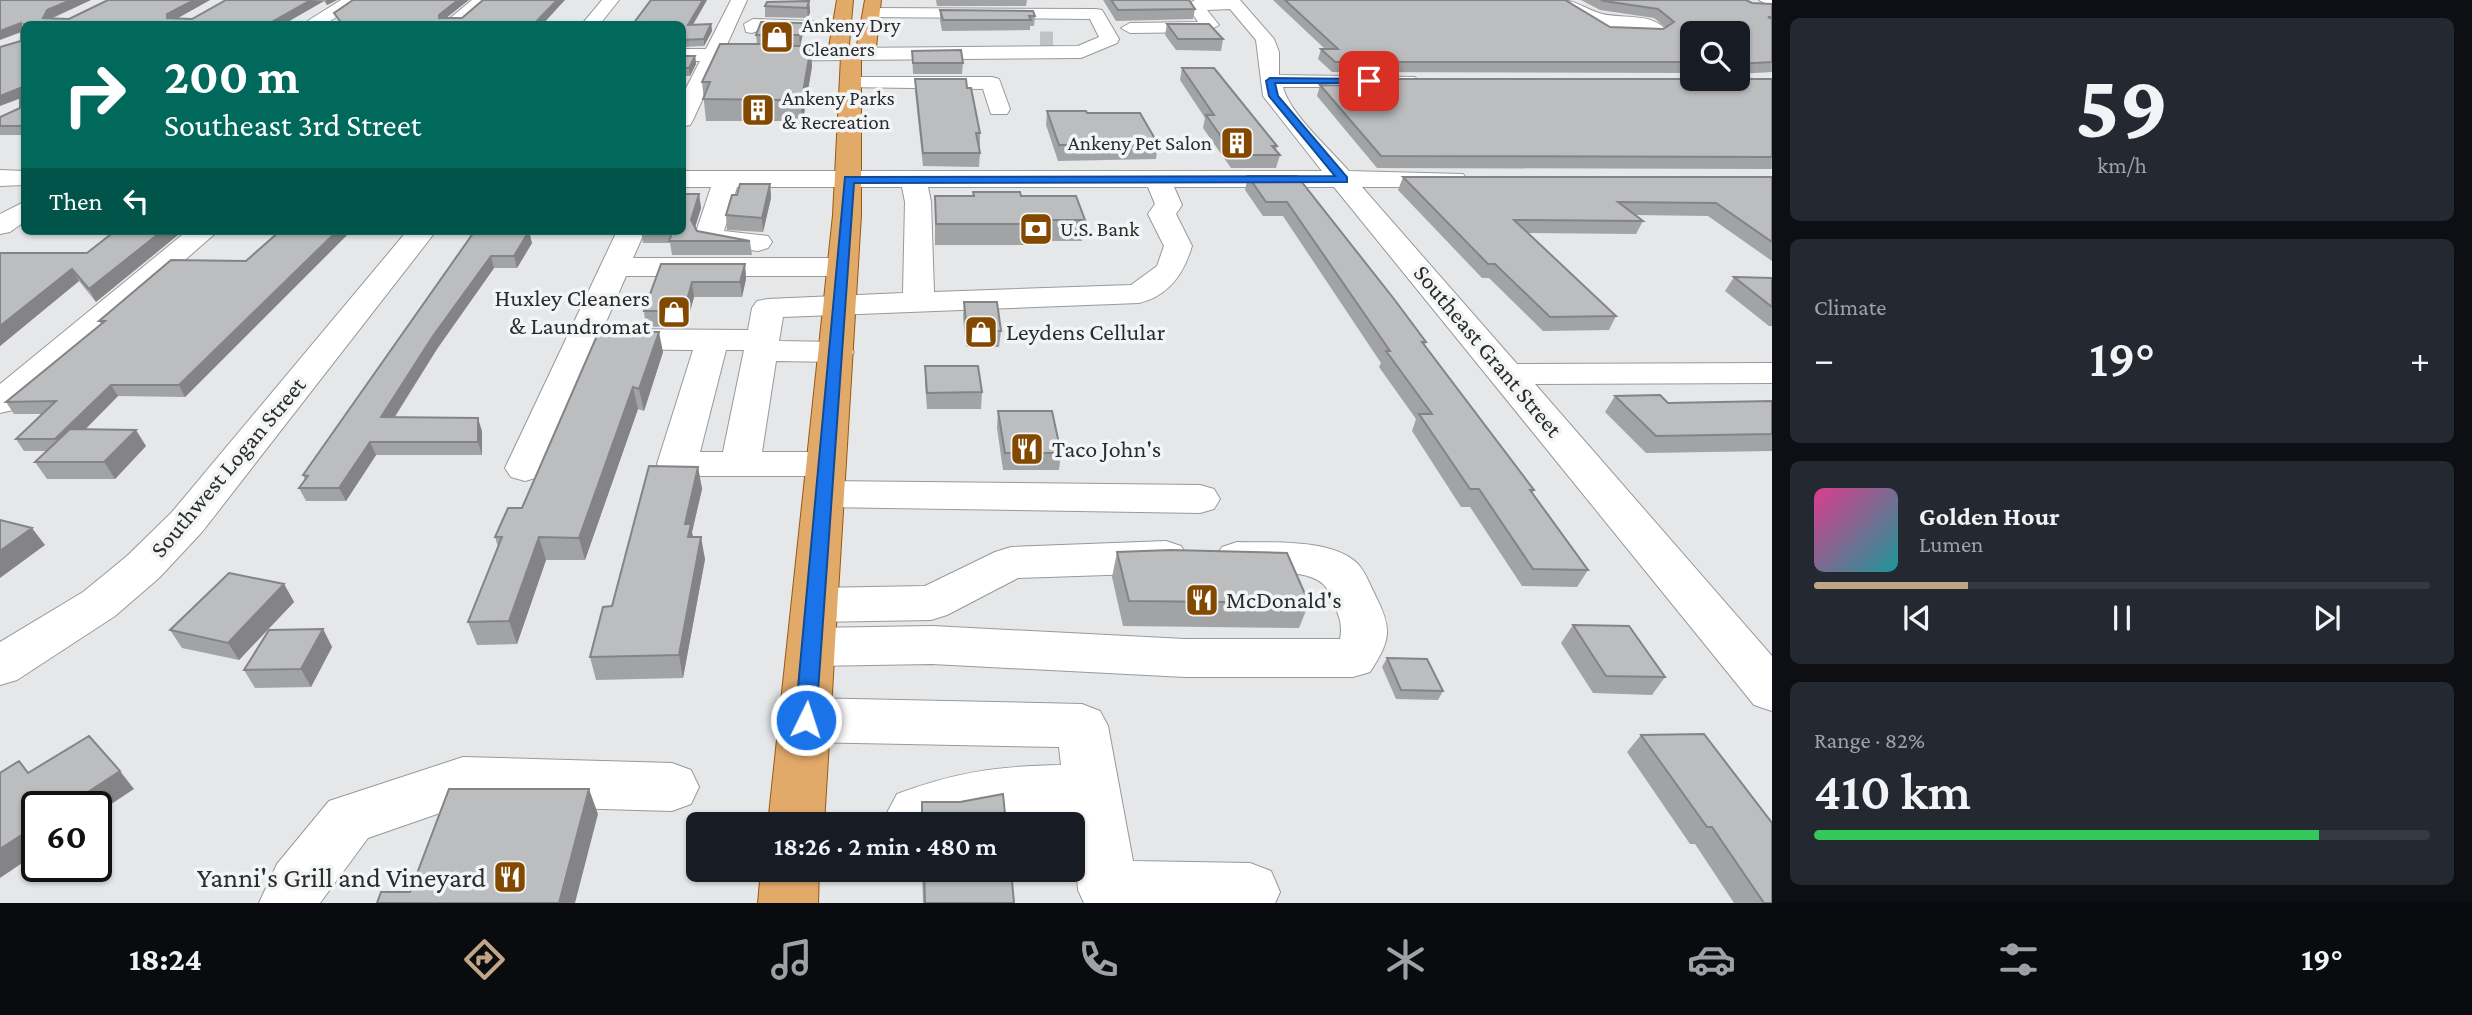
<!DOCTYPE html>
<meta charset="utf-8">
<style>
:root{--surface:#171b24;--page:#242831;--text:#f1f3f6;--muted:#9ea1a6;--line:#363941;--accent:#c0a687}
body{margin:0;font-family:"Crimson Pro",serif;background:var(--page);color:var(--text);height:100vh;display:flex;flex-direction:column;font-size:26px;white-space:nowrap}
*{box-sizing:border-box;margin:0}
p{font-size:23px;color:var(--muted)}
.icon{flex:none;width:38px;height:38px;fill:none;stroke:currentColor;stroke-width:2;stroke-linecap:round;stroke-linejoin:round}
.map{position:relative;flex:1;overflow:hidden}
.panel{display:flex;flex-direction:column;gap:18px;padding:18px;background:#0d0f14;width:700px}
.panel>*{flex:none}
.top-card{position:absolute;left:21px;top:21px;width:665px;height:214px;border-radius:10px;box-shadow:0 2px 5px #0004;background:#00695c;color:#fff;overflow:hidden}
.tools{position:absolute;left:1680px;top:21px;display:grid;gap:14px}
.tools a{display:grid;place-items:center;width:70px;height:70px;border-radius:10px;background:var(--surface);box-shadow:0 2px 5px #0004;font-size:35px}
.speed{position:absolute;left:21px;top:791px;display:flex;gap:14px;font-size:35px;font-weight:700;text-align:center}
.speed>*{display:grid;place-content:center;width:91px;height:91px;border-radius:50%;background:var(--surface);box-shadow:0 2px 5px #0004;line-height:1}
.speed .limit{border:4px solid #111;border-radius:10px;background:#fff;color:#111}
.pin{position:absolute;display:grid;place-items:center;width:60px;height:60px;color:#fff;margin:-30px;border-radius:14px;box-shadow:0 4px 10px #0006}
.me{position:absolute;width:77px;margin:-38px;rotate:4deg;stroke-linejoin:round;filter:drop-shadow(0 0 5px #0008)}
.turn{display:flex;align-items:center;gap:24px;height:147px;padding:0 28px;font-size:32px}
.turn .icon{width:91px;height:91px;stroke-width:2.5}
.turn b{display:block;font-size:49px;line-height:60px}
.then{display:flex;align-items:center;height:66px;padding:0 28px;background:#0003;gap:14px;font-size:26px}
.big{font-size:52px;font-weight:600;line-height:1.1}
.panel .tile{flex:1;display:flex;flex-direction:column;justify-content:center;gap:10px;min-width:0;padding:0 24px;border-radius:10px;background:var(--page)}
.panel .dial{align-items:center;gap:0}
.dial b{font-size:91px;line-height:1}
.song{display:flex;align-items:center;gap:21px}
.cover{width:84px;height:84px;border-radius:10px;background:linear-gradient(135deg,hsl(330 70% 55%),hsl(180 70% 35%))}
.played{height:7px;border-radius:4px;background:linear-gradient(90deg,var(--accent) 25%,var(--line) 25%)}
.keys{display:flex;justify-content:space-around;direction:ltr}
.heat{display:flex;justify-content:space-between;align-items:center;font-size:38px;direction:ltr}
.charge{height:10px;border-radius:5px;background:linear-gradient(90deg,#34c759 82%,var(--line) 0)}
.trip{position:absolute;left:686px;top:812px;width:399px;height:70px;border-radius:10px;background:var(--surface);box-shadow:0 2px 5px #0004;font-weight:600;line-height:70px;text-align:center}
.menu{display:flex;height:112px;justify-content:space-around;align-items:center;background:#090b0e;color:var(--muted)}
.menu .icon{width:49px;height:49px}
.menu .active{color:var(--accent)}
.menu b{font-size:32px;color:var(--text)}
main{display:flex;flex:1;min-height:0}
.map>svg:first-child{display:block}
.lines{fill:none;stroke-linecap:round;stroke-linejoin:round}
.minor-tunnel{stroke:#c0c2c3;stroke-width:19;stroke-dasharray:19 10;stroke-linecap:butt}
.minor-casing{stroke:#97999b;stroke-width:2}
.major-casing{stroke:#955a13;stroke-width:2}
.minor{fill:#fff;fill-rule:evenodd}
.major{fill:#e2aa69;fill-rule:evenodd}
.wall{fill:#a2a3a4}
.shaded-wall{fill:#848486}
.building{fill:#bcbdbf;stroke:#848486;stroke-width:2}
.route{fill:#1a73e8;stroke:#114b97;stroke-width:2}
.labels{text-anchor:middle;stroke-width:7;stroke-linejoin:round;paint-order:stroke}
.far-poi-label{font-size:21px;fill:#2b2c2c;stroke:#f2f4f6;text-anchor:start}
.poi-label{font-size:24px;fill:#2b2c2c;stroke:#f2f4f6;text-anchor:start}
.street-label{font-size:24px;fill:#2b2c2c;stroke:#f2f4f6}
.near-poi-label{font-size:28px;fill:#2b2c2c;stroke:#f2f4f6;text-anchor:end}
</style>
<main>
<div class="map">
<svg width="1772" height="903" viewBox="0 0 1772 903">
<rect width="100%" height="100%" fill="#e5e7e9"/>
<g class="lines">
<path class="minor-tunnel" d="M1040,41H1053"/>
<defs>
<path id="minor" d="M341,0H361L326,24H306L309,20Z
M472,0H490L462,24H443Z
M602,0H619L600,24H582Z
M731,0H747L725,49L1078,46L1099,37L1090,19L866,17L863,13L866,9L872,8L1096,9L1102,10L1119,39L1117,43L1081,58L720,61L693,120L690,125L682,127V96L700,61H682V49H706Z
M1195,0H1240L1274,39L1279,52V75L1415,77L1418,81L1415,85L1408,87H1283C1289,113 1331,150 1349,171L1463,174L1467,179L1463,184L1454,187H1362L1517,364L1772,363V383L1535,384L1772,656V711L1754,705L1334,187H1174L1182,205L1176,214L1192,246C1184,273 1169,296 1139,303L783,317L779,341L837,342L849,345L854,352L849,359L837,362L776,361L762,452H826L840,455L846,464L840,473L826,476H677L663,473L657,464L693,350L595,349L539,477L525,481L511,477L505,468L617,231H645L633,258H843L853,261L858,267L853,273L843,276H626L603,329L748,330L752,308L757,301L768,299L903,293L905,202L902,187H737L724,231L768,236L772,242L768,248L758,251L701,244L695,235L711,187H682V171H1322L1263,96L1256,40L1230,9L1207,10L1219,25L1207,32L1130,33L1121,28L1130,23L1198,22L1187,5ZM928,187H1148L1155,204L1148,214L1164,246L1157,266L1131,285L934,292L931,202ZM726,350H744L723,452H700Z
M1552,0C1579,0 1576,5 1599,13C1620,20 1651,11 1667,31L1658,36L1607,35Z
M1759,0H1772V7Z
M753,19L841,22L850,27L841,32L760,30L752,33L746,32L744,24Z
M851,77H992L999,79L1010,109L1007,114H991L983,89L844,87L841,83L844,79Z
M0,170L24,171V185L0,186Z
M24,202V222L10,232L0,234V214Z
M187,231H218L13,410L0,413V384Z
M407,231H436L202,532L159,578L115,616L17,680L0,685V642L83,592L127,556L172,512Z
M824,481L1200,485L1214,489L1220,499L1214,509L1200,513L824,507L810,504L804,494L810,484Z
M1166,541L1181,546L1188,557L1181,568L1166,573L1018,578L947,615L931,620L815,622L799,617L792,605L799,593L815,588L925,586L995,552L1011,547Z
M1237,542C1270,543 1333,538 1358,564C1366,573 1371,587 1376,597C1393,630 1390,641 1370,672L1353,677H1185L932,664L811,666L794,660L787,647L794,634L811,628L932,626L1185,639H1340C1343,625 1339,615 1333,602C1330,596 1328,588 1323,584C1302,565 1249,577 1222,569L1215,558L1222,547Z
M806,698L1082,704L1100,711L1108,726L1133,861L1250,863L1271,871L1280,892L1275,903H1084L1078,890L1073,824H1069L1068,814L1005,815L958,824H881L897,794C956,772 999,766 1061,765L1059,747L806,742L788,735L780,720L788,705Z
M463,757L672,763L691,770L699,787L691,804L672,811L463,805L368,838L320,903H259L277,864L329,801Z"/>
<path id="major" d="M837,0H853L849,45L852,47L857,45L865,0H881L876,48L861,58V215L824,824H768L833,215L841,57L829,47Z
M761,870H819L818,903H758Z"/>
</defs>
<use href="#minor" class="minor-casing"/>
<use href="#major" class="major-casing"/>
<use href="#minor" class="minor"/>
<use href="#major" class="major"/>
</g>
<path class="wall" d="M0,0H91L51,19H69L210,0L177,18L192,19L226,0H337L327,5L324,1L284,24H24V135H0V117L20,108L21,41V32Z
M651,0H707L693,25L711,24L712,31L704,46L682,47V24Z
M936,0H1027L1026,6H937Z
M1103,0H1189L1195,9L1193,19L1116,21Z
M1273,0H1565L1610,27L1663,29L1665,27L1654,18L1600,10L1581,0H1746L1752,3L1772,4V72L1738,74V33H1692V73L1332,72L1318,59L1321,49H1325Z
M809,1L810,12L808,18L765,17V6Z
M940,10L1035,16L1034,26H1030V30L942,31L940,20Z
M1167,24L1223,39L1221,51L1176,50L1165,35Z
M803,34L800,46L812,66L802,126L789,121H706L702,82L757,44L756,35Z
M912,51L963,63L962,74H913Z
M682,56H695L696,64L690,76H682Z
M1182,68L1277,146L1276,151L1280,155L1276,168H1231L1203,128L1205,118L1180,80Z
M915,79L967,88L980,133V146H979L980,153L979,167L923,166L915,91Z
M1355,79H1772V169L1377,168L1317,96L1320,85H1353Z
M1047,111L1158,144L1156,159L1058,161L1046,125Z
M1248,176H1297L1426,342L1425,345L1534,490L1532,494L1588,570L1577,587L1522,586L1470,507H1461L1412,431L1416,419L1379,367L1381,363L1283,216H1263L1245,190Z
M1403,177H1772V261L1708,216L1635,215L1643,221L1636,234L1528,233L1616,316L1609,330L1543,331L1489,278H1482L1398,190Z
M770,184L771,198L763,232L727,230L726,215Z
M973,192L1021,196L1085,220L1082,241H1036L1035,245H935V196H973Z
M699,194L701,208L695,227L697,231L750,241L752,255H672L670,243H643L641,231H682Z
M280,231H351L185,397L118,396L85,429L146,446L115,479H47L35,462L46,451H24L16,439L44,414H14L6,402L101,324L99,321L246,261Z
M474,232L532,243L517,268H494L437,349L395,417L482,431V455H376L346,501H306L299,488L305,480L303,475Z
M0,253H87L96,302L79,281L0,346Z
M661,264H745L746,279L742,297H694L686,326L646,327L644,311Z
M1734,277L1772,278V326H1769L1725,291Z
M964,302L1001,331L999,347H966L963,318Z
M663,352L644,411L638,409L585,560H546L517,644L477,645L468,622L498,547L495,537Z
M925,366L982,392L981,409H927L925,382Z
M1615,396L1668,403L1772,401V451L1646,453L1605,412Z
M998,411L1061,453L1059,470H1003L997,428Z
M698,467L702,489L692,532L693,537L705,559L683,678L596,680L590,657L612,606Z
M1117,552L1309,603L1299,628L1123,626L1112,577Z
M284,584L294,602L239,660L182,648L170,630Z
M1573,625L1665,677L1652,695L1593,693L1561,643Z
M323,629L332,647L311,687L255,688L244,670Z
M1387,658L1443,691L1438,700L1396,699L1382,667Z
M1641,735L1772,903H1734L1695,844H1690L1627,752Z
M922,870H1011L1014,903H923Z"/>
<path class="shaded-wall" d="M71,0H91L51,18L48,24L43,18L47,10Z
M194,0H210L171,22L167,18V14Z
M311,0L324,1L284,24H268Z
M326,0H337L327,5Z
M458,0H469L441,22L439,18V15Z
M557,0H565L543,24H534Z
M703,0H707L689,31L688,25Z
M809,1L810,12L808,18L807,8Z
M21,23L24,31L0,40V31Z
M803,23V34L800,46L799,35Z
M711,24L712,31L704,46V39Z
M811,46L812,66L802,126L801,104Z
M695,56L696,64L690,76L689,68Z
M20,88L24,97L0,106V96Z
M770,184L771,198L763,232L762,218Z
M699,194L701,208L693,234L691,220Z
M162,231H183L96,302L89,289Z
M337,231H351L185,397L179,385Z
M529,231L532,243L517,268L514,256Z
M491,256L494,268L437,349L386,430L381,417L433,336Z
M745,264L746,279L742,297L740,282Z
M72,269L79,281L0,346V326Z
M692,282L694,297L686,326L684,311Z
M659,332L663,352L644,411L639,389Z
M111,385L118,396L64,451L55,439Z
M633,387L638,409L585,560L579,538Z
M478,418L482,431V455L478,442Z
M136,430L146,446L115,479L104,462Z
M370,442L376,455L346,501L339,488Z
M698,467L702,489L692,532L694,546L692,559L685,524Z
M32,528L45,545L0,578V551Z
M539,537L546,560L517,644L509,621Z
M701,537L705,559L683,678L679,655Z
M284,584L294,602L239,660L228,643Z
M323,629L332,647L311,687L301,669Z
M120,771L134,789L96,814V807H65Z
M589,789L598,814L575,903H559Z
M37,825V853L0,878V849Z"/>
<path class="building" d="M0,0H71L47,10L43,18L69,19L108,0H194L167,14V18L192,19L226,0H311L268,24H24V126H0V117L20,108V88L0,96V47L21,41V23L0,31Z
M353,0H458L439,15V18H462L483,0H557L534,24H342L334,13Z
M651,0H703L688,25L711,24L704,39L682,40V24H633Z
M1111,0H1189L1195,9L1118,10Z
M1285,0H1565L1610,27L1663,29L1674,22L1658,9L1604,1L1601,0H1746L1752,3L1772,4V17H1768L1772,19V62L1738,64V33H1692V62H1335L1321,49H1338Z
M809,1L807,8L765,6L767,2Z
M940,10L1033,11L1035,16H1029L1031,20H943Z
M761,22L803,23L799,35H756Z
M1167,24H1209L1223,39H1178Z
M720,44H793V46H811L801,104L788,100L703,99L710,82H702Z
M961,50L963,63H913L912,51Z
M682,56H695L689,68H682Z
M1182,68H1214L1277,146H1272L1280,155H1234L1206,115H1214Z
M915,79H966L967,88H971L980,133H976L980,153H923Z
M1355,79H1772V157L1381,156L1320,85L1362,86Z
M1047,111H1086L1087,113H1140L1158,144L1059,145Z
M1248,176H1297L1394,299L1426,342H1422L1534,490H1530L1588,570L1533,569L1479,489H1470L1419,414H1432L1386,351H1390L1287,202H1266Z
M1403,177H1772V242L1716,203L1618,202L1643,221L1514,220L1616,316L1550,317L1495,264H1488Z
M740,184H770L762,218L726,215L732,195H737Z
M973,192H1020L1021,196H1076L1085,220H1037L1038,224H936L935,196H974Z
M682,194H699L691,220L697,231L750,241H669L673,231H682Z
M115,231H162L89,289L72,269L0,326V253H87Z
M280,231H337L179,385H111L55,439H16L56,401L6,402L105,321H99L171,260L246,261Z
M529,231L514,256H491L433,336L381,417L478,418V442H370L339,488H299L308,476L303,475L474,232Z
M661,264H745L740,282H692L684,311H644Z
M1734,277L1772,278V307Z
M964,302H997L1001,331H967Z
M599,331L659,332L639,389L633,387L579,538L539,537L509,621L468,622L502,537H495L508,508H522Z
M925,366H978L982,392L927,393Z
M1660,395L1668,403L1772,401V434L1656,436L1615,396Z
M998,411H1052L1061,453H1005Z
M70,429L136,430L104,462H35Z
M649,466L698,467L685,524H691L688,537H701L679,655L590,657L603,607L612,606Z
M0,520L32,528L0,551Z
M1171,550L1287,553L1309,603L1129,601L1117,552Z
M229,573L284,584L228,643L170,630Z
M1573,625L1629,626L1665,677L1606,676Z
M323,629L301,669L244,670L269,630Z
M1387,658L1427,659L1443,691L1401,690Z
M1704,734L1772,823V903H1764L1712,827H1707L1641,735Z
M89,736L120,771L65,807H37V825L0,849V773L19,761L28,773Z
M449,789H589L559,903H377L381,892H410Z
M1003,794L1006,824H922V802H960Z
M924,870H1011L1014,903H925Z"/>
<path class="route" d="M1270,78L1372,79L1369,83H1275L1278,96L1347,177V182L854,183L816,720L813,727L806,729L798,727L795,720L845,177L1335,176L1269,96L1266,81Z"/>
<defs>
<symbol id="shop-square" viewBox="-11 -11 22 22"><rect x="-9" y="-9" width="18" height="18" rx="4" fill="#834900" stroke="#f2f4f6"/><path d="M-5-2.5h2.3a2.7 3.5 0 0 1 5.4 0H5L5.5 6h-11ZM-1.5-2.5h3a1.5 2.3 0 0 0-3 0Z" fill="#fff"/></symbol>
<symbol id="building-square" viewBox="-11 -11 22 22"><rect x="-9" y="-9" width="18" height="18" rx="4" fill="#834900" stroke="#f2f4f6"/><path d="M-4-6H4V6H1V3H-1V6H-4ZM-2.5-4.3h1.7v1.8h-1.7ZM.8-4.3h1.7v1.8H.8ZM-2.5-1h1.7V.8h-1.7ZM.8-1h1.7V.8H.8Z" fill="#fff"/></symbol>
<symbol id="bank-square" viewBox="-11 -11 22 22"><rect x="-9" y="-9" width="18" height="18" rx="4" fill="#834900" stroke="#f2f4f6"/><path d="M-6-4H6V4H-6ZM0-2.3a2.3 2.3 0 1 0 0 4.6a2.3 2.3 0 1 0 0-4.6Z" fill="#fff"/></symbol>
<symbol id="restaurant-square" viewBox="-11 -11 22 22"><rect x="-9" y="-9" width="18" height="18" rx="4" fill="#834900" stroke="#f2f4f6"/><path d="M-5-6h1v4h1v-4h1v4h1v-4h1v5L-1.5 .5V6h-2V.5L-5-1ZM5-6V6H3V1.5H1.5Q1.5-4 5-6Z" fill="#fff"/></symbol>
</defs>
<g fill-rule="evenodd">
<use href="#shop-square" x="758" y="18" width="38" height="38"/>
<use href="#building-square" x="739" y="91" width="38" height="38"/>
<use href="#building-square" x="1218" y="124" width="38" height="38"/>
<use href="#bank-square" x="1017" y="210" width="38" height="38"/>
<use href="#shop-square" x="655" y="293" width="38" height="38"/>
<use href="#shop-square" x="962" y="313" width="38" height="38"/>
<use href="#restaurant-square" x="1008" y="430" width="38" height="38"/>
<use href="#restaurant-square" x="1183" y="581" width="38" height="38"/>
<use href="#restaurant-square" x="491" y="858" width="38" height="38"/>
</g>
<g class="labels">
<g class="far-poi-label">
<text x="802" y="32">Ankeny Dry<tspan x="802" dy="24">Cleaners</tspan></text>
<text x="782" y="105">Ankeny Parks<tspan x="782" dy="24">&amp; Recreation</tspan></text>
<text x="1212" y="150" text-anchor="end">Ankeny Pet Salon</text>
<text x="1060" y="236">U.S. Bank</text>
</g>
<g class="poi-label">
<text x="650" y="306" text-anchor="end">Huxley Cleaners<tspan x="650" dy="28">&amp; Laundromat</tspan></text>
<text x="1006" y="340">Leydens Cellular</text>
<text x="1052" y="457">Taco John's</text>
<text x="1226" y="608">McDonald's</text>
</g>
<g class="street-label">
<text transform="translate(1488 351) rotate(50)" y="8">Southeast Grant Street</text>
<text transform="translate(228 467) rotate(-50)" y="8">Southwest Logan Street</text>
</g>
<g class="near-poi-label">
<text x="486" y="887">Yanni's Grill and Vineyard</text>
</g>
</g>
</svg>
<div class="tools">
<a><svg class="icon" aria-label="search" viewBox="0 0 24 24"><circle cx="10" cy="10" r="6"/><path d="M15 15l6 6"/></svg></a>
</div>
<div class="speed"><div class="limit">60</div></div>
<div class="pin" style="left:1369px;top:81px;background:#d93025"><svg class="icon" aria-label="arrive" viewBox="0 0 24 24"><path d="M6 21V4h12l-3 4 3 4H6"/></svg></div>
<svg class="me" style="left:806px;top:720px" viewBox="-20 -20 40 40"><circle r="17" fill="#1a73e8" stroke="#fff" stroke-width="3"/><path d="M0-11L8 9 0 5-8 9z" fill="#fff"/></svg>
<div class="trip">18:26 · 2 min · 480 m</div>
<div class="top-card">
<div class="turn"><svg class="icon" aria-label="right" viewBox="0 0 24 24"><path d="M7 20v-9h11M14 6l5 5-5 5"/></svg><div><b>200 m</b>Southeast 3rd Street</div></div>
<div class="then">Then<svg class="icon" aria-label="left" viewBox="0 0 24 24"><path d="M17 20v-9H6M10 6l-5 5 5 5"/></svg></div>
</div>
</div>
<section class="panel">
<div class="tile dial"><b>59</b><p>km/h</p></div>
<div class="tile"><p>Climate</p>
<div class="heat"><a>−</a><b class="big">19°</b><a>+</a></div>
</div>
<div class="tile">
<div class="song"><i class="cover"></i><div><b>Golden Hour</b><p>Lumen</p></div></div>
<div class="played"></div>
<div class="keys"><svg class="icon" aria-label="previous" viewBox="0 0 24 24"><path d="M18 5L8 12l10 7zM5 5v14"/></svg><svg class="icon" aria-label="pause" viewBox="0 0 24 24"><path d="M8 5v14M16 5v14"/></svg><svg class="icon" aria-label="next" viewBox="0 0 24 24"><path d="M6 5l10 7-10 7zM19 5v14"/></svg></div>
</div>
<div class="tile"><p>Range · 82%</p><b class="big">410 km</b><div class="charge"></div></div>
</section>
</main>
<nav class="menu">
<b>18:24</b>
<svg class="icon active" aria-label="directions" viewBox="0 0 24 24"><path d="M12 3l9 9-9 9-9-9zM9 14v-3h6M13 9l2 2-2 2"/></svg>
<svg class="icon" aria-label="music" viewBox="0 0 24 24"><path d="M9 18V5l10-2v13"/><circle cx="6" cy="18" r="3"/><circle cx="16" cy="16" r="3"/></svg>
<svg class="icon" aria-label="phone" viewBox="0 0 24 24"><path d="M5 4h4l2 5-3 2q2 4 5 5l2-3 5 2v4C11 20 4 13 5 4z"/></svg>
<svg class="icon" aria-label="climate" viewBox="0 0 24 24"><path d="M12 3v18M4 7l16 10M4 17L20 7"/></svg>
<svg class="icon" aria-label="car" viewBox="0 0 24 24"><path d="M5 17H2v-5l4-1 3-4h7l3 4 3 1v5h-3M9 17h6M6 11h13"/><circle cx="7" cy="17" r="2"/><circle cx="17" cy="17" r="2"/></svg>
<svg class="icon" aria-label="filters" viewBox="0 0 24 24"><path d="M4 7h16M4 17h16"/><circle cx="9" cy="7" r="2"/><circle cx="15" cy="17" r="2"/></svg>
<b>19°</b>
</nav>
